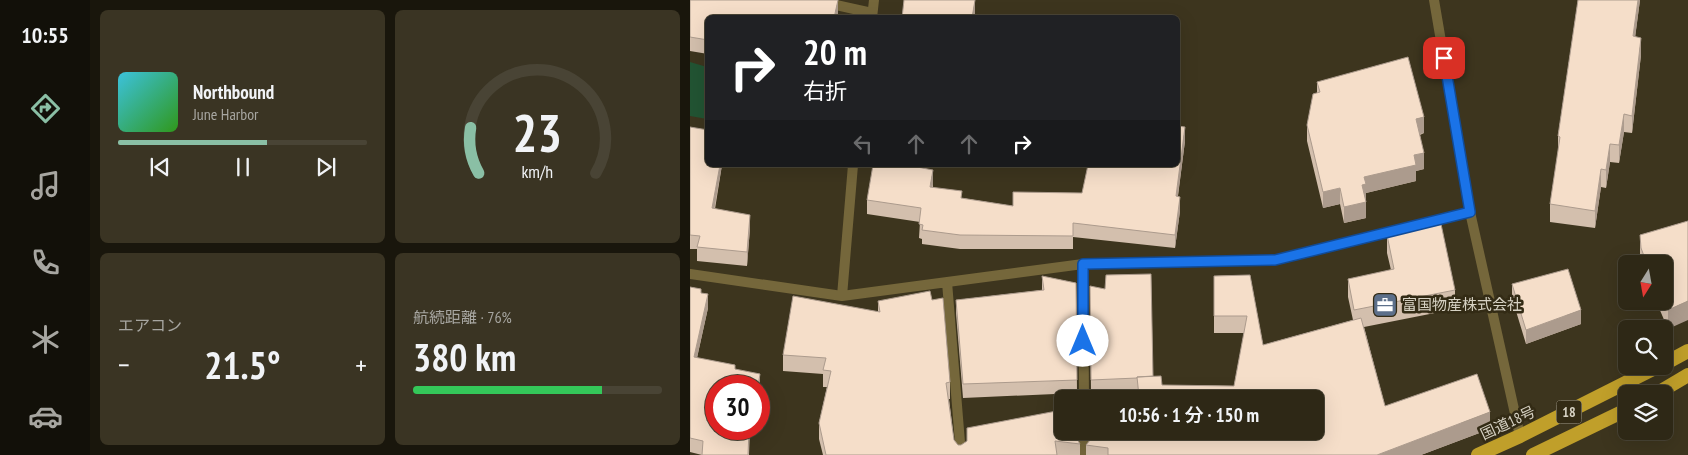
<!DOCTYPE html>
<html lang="ja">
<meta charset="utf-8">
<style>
:root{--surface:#2e2816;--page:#3a3423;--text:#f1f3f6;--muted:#a7a6a1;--line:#494435;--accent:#8abfa5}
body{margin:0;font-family:"PT Sans Narrow","Noto Sans JP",sans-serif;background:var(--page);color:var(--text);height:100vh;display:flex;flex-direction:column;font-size:19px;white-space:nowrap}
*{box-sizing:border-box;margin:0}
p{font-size:16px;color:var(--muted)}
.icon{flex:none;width:28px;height:28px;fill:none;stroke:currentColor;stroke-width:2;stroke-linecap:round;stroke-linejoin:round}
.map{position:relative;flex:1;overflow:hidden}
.drawer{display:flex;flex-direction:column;gap:10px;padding:10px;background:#19160c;width:600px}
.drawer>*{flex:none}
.banner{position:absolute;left:15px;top:15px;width:475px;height:152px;border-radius:8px;box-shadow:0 5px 20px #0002,0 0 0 1px var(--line);background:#202124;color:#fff;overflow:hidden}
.needle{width:32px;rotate:191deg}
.buttons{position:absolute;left:928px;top:255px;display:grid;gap:10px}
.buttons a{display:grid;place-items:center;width:55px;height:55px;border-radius:8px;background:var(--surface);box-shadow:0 5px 20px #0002,0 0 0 1px var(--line);font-size:25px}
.speed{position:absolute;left:15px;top:375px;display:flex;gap:10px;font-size:25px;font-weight:700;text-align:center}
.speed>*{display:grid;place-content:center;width:65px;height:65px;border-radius:50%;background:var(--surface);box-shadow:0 5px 20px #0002,0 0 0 1px var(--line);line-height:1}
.speed .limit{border:8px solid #d22;background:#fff;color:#111}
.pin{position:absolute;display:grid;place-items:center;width:42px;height:42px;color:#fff;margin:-21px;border-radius:10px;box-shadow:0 2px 8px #0006}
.me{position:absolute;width:55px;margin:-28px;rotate:0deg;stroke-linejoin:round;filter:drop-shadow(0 0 4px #0008)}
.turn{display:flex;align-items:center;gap:18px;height:105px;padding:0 15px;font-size:22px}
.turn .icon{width:65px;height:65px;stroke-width:2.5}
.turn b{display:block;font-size:35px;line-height:42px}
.lanes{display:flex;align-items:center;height:48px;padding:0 15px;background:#0003;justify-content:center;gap:25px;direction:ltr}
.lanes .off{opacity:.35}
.big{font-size:38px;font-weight:600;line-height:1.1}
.drawer .tile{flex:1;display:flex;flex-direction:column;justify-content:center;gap:8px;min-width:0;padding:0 18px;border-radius:8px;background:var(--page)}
.drawer .dial{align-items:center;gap:0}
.dial svg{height:130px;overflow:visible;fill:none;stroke:var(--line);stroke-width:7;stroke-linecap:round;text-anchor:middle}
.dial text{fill:var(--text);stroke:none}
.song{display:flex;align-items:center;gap:15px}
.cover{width:60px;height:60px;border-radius:8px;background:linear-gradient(135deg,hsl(190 70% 55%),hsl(110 70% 35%))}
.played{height:5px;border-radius:2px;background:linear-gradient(90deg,var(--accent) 60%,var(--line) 60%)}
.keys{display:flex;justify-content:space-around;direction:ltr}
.heat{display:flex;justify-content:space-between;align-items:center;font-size:28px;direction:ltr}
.charge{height:8px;border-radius:4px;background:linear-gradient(90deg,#34c759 76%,var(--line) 0)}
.drawer .tiles{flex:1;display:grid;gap:10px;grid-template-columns:repeat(2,1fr)}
.trip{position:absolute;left:364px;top:390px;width:270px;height:50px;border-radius:8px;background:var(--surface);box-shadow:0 5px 20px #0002,0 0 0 1px var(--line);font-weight:600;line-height:50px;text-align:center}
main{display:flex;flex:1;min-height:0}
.tabs{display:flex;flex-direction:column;width:90px;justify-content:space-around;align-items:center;background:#121009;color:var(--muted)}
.tabs .icon{width:35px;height:35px}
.tabs .current{color:var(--accent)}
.tabs b{font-size:22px;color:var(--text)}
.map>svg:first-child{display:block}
.green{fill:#225433}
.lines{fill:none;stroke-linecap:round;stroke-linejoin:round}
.minor{stroke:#75673b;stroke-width:10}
.trunk{stroke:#c09f2a;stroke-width:14}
.wall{fill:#d3bfad}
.shaded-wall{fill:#ac9b8d}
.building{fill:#f5dec9;stroke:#ac9b8d}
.route-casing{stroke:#114b97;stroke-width:12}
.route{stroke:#1a73e8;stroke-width:9}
.labels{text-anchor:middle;stroke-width:5;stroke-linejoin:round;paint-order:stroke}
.shield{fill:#332b15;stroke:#a6a090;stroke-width:1}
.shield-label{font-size:14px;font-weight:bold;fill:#d7d2c4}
.poi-label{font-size:15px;fill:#d7d2c4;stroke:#332b15;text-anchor:start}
.street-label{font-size:15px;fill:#d7d2c4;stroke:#332b15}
</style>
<main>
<nav class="tabs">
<b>10:55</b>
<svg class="icon current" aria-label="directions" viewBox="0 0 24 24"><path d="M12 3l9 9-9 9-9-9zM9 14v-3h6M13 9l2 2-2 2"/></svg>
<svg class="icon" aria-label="music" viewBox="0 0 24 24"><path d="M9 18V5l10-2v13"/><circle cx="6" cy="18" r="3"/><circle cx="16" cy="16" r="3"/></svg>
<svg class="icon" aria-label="phone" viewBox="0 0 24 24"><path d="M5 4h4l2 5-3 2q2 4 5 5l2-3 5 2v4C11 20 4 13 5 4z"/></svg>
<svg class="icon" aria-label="climate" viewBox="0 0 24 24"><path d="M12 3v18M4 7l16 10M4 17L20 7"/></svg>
<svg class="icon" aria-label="car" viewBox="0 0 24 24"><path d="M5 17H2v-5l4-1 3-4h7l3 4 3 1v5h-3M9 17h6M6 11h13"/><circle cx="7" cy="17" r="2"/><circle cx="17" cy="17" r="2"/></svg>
</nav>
<section class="drawer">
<div class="tiles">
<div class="tile">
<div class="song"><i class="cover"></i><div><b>Northbound</b><p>June Harbor</p></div></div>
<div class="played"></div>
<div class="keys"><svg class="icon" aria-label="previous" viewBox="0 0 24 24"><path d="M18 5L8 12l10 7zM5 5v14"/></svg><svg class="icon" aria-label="pause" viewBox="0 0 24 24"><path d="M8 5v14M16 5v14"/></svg><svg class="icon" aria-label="next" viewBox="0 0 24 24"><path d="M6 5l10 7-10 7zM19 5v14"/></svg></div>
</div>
<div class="tile dial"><svg viewBox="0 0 100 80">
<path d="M14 69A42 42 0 1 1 86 69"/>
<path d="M14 69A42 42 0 0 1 9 41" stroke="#8abfa5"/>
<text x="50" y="56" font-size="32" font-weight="700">23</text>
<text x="50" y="72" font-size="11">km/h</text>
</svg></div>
<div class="tile"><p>エアコン</p>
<div class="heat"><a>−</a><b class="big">21.5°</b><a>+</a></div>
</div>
<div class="tile"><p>航続距離 · 76%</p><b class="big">380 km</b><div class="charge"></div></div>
</div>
</section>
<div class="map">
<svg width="998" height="455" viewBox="0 0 998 455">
<rect width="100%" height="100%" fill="#3d351e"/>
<path class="green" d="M0,62L17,67V119L0,116Z"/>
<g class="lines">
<path class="minor" d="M124,0L182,13
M744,0L780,212L830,436
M182,18L184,0
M393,264L394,399
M0,274L152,296L393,264L585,260L780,212
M257,282L271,455
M152,296L163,165
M394,431V455"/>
<path class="trunk" d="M974,364L998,351
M966,394L998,375
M788,455L830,436L969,366
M843,455L936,410"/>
</g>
<path class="wall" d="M0,0L148,12L147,18H18V54L0,51Z
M888,0H950L945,37L951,55L942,133L934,132L929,163L920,162L916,188L911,187L905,228L860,222V204L868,152V136Z
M627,82L734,133L730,135L734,169L726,171V181L676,193V218L654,223L650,204L633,208L617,141V125L627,93Z
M0,127L18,165H32L25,209L60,228L57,266L7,261V249H0Z
M495,141L488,196L490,211L485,248L383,237V249H270L232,244V239L229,238L230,222L177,214V200L243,184V187L272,198L323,206L392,193Z
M998,221L978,329L966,301H974V264H950V235Z
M697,235L765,290V309L674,327L695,406L800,429L731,455H396V445L401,439L447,396V391L401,393L400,286L463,376L472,385L544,386L554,333H524V276L560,275L573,345L663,320L658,297V279L701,270L697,253Z
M352,276L386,283L387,393L273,398L266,313V300L352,290Z
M822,284L891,324L836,344L822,298Z
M0,287L11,289V293L18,294V308L7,358L45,365V370L70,374V388L69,397V386H26V429H60L59,455H12L0,452Z
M188,301L260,382V399H259L264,440L268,445H271L387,439L390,444V455H133L129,439V423L137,387H133V374L93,371V355L188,312Z"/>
<path class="shaded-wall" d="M148,0V12L147,18H144Z
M285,0V18H282Z
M948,0H950L943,54V36Z
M951,38V55L942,133V116Z
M934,114V132L929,163V145Z
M734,117V133L726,135V119Z
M495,127V141L486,210V196Z
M920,144V162L916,188V170Z
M734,153V169L726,171V181L676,193V200L672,201V185L674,177L724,155Z
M30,165H32L22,222V208Z
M911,169V187L905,228V211Z
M243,170V184L240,201V187Z
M650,188V204L633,208V192Z
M490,197V211L485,248V235Z
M676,202V218L654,223V207Z
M60,215V228L57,266V252Z
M18,294V308L4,371V357Z
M998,301V320L978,329V310Z
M891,310V324L836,344V330Z
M70,374V388L69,397L68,386Z
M800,412V429L731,455H687Z"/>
<path class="building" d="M0,0H148L144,18H18V40L0,37Z
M214,0H285L282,18H212Z
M888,0H948L943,36L951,38L942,116L934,114L929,145L920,144L916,170L911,169L905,211L860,204L870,137L868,136Z
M718,57L734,117L726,119L734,153L724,155L726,165L674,177L676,184L672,185L676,202L654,207L650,188L633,192L617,125L623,94L630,92L627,82Z
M488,126L495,127L486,196L490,197L485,235L383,223V236L270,235L232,230L233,225L229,224L231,208L177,200L183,165H216L243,170L240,187L272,191L271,198L323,206V192L392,193L398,165H488Z
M0,127L18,130V165H30L22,208L60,215L57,252L7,247L10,236L0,235Z
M998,221V301L978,310L974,301V264H957L951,248L950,235Z
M751,224L765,290L664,310L658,279L704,269L697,235Z
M878,269L891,310L836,330L822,284Z
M461,274L463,376L447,377V378L401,380L400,286L415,289L416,275Z
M560,275L573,345L671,318L695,406L787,374L800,412L687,455H418V448L396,445L401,439V431H625V399H434L449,396L447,377L471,376L472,385L544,386L557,316H524V276Z
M352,276L386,283L387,380L273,384L266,300L354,290Z
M0,287L11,289V293L18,294L4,357L45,365V369L70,374L68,386H26V429H59L58,455H12L13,441L0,438Z
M240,291L242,300L253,298L260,382L256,383L264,440L268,445H271L277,441V428L372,410V431H387V439L390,444L365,441L367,455H136L129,423L141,371L133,370L136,358L93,355L103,296L190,312L188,301Z"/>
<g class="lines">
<defs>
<path id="route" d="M393,341V264L585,260L780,212L754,58"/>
</defs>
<use href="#route" class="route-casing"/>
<use href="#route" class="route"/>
</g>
<defs>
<symbol id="office-square" viewBox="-11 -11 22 22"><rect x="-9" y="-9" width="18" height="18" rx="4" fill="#5c6f8a" stroke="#332b15"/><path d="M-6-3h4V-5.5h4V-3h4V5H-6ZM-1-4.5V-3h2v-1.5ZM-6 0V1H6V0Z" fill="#fff"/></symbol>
</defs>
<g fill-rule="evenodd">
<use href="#office-square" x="681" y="291" width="28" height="28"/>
</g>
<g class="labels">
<rect class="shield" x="866.5" y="400.5" width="25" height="23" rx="4"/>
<g class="shield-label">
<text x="879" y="417">18</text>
</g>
<g class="poi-label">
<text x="712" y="310">富国物産株式会社</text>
</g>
<g class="street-label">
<text transform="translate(818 423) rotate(-25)" y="5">国道18号</text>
</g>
</g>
</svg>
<div class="buttons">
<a><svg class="needle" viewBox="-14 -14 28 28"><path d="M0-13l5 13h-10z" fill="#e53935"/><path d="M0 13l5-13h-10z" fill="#a7a6a1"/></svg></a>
<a><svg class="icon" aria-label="search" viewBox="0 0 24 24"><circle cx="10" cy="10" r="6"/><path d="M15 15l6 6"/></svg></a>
<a><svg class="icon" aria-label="layers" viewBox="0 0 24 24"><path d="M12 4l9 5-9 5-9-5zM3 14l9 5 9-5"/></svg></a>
</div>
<div class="speed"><div class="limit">30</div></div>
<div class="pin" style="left:754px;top:58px;background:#d93025"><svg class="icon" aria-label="arrive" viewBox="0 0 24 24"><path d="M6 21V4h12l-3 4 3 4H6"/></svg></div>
<svg class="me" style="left:393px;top:341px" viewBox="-20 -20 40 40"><circle r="19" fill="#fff"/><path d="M0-13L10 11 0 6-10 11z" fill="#1a73e8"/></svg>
<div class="trip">10:56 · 1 分 · 150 m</div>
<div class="banner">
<div class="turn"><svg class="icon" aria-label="right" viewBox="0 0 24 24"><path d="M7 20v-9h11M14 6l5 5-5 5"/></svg><div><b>20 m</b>右折</div></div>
<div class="lanes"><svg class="icon off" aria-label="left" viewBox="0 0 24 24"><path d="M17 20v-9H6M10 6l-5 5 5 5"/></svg><svg class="icon off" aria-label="ahead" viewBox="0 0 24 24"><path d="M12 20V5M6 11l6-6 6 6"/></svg><svg class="icon off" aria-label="ahead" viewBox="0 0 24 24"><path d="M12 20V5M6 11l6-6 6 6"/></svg><svg class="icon" aria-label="right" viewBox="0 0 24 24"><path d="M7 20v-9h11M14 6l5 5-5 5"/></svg></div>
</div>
</div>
</main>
